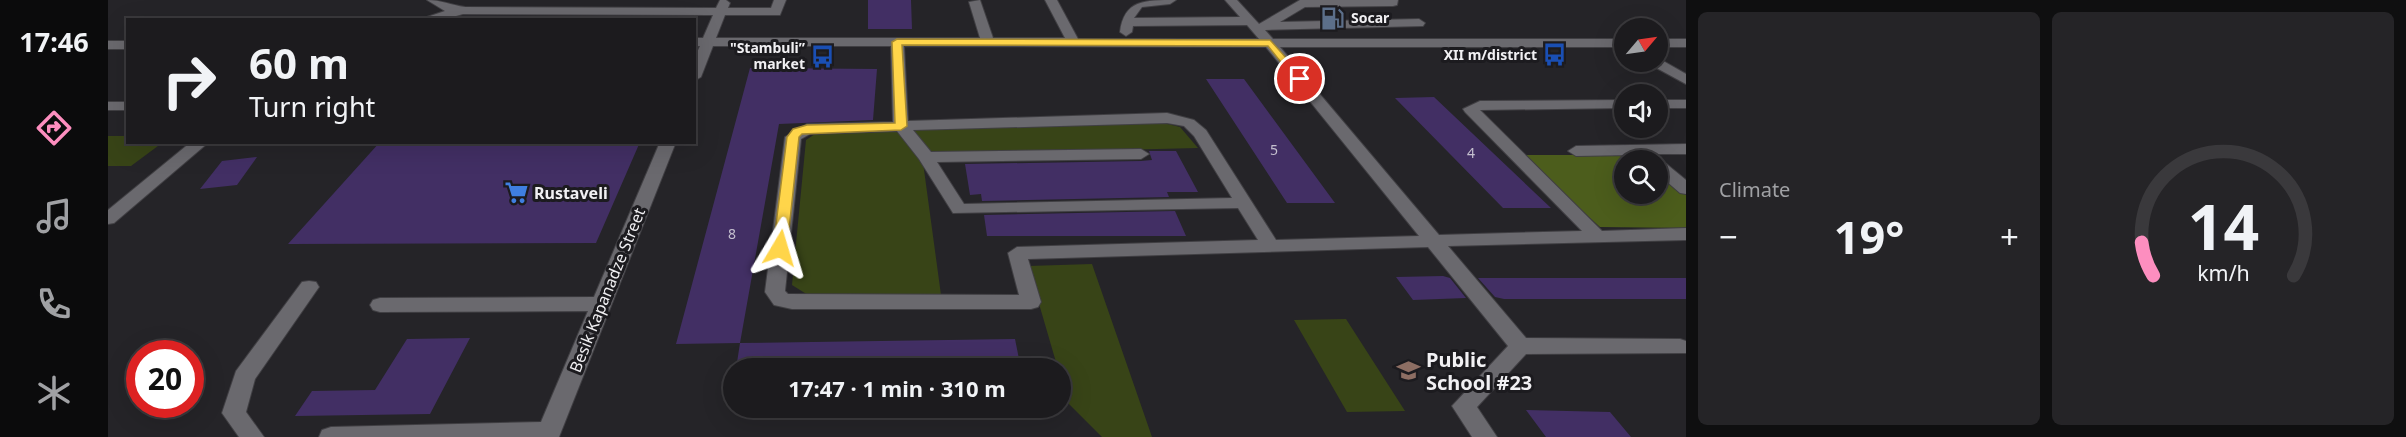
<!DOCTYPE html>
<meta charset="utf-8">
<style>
:root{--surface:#1c1b1e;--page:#252427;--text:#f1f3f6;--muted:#a0a1a4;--line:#3a393c;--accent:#fd8ebf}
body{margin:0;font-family:"Noto Sans",sans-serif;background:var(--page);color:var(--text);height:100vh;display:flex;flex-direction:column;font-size:22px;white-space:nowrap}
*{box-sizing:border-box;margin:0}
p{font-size:20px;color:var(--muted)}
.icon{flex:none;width:33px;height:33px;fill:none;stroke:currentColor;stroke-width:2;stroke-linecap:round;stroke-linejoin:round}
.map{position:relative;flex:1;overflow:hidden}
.side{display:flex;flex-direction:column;gap:12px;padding:12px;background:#0f0f10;width:720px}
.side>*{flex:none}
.hud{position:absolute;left:18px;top:18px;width:570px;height:126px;border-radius:0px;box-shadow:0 6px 24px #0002,0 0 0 2px var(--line);background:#1c1b1e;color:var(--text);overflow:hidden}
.needle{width:39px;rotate:61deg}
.buttons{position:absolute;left:1506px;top:18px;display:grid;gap:12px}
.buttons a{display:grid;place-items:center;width:54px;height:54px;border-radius:50%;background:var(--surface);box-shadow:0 6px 24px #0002,0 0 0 2px var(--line);font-size:30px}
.speed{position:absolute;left:18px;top:340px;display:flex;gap:12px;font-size:30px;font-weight:700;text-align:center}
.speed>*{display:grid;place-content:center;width:78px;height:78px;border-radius:50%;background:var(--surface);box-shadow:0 6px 24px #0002,0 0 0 2px var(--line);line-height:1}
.speed .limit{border:9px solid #d22;background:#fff;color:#111}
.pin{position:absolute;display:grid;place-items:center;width:51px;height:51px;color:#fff;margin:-26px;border:3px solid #fff;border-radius:50%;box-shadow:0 2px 6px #0007}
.me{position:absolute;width:66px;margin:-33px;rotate:7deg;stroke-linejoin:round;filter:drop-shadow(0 0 4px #0008)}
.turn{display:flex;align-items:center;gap:21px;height:126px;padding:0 24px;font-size:27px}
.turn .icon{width:78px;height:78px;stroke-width:2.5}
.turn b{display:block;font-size:42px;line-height:51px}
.big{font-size:45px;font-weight:700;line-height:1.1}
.side .card{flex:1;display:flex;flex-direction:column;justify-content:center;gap:9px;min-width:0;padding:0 21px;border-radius:9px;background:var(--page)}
.side .dial{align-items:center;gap:0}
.dial svg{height:156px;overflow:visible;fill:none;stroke:var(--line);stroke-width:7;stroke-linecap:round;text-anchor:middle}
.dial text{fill:var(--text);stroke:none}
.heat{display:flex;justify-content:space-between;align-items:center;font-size:33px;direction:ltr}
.side .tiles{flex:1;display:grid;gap:12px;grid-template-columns:repeat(2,1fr)}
.trip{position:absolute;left:615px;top:358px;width:348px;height:60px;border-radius:30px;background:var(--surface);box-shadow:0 6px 24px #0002,0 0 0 2px var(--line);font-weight:700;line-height:60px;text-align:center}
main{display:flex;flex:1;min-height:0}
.menu{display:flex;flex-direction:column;width:108px;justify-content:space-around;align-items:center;background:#0b0b0c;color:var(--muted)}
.menu .icon{width:42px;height:42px}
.menu .current{color:var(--accent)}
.menu b{font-size:27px;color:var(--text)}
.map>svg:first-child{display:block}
.green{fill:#384417}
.forest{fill:#4c5d1c}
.building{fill:#422f64}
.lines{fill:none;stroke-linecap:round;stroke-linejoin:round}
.minor-casing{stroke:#403f43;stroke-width:2}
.minor{fill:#6a696e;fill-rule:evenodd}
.route{fill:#ffd54a;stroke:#a68a30;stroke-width:1.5}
.labels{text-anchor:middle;stroke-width:6;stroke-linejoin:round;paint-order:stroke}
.far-poi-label{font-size:14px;font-weight:bold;fill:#f1f0f3;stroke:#1c1b1f;text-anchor:end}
.number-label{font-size:14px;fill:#c5c0cf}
.poi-label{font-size:16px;font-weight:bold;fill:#f1f0f3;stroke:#1c1b1f;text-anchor:start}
.street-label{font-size:16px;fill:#f1f0f3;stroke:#1c1b1f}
.near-poi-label{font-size:20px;font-weight:bold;fill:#f1f0f3;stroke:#1c1b1f;text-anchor:start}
</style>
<main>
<nav class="menu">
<b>17:46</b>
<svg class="icon current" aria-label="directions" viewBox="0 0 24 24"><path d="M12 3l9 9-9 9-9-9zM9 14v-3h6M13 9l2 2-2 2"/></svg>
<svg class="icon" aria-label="music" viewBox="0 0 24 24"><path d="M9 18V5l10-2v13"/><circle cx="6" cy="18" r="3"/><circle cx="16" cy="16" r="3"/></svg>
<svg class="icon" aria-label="phone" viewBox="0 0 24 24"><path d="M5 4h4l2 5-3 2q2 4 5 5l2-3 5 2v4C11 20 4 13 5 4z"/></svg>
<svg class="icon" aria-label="climate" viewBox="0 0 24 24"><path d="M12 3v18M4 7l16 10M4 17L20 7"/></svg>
</nav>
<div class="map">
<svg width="1578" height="437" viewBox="0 0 1578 437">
<rect width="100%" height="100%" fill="#252428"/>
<path class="green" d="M1051,122L1072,127L1090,148L814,155L833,295H700L684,285L698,140L710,132Z
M0,136H19L20,142L54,143L23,166H0Z
M984,264L1044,437H994L959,402L952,369H950L920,266Z
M1238,319L1297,411L1239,412L1186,320Z"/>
<path class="forest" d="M1412,155H1526L1533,160H1516V194H1550V173L1578,195V228L1492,227Z"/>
<path class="building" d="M760,0H803L804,29H760Z
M642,68L769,69L765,120L671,124L632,343L568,344Z
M1098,79H1136L1227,203H1179Z
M1326,97L1443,208H1395L1287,98Z
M272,142L321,143L532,142L488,243L180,244Z
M1041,151H1068L1090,192H1059L1061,197L874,201L873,194L862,195L857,164L1033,161L1044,160Z
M149,157L129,185L92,189L114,161Z
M1067,211L1078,236H879L876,215Z
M1335,276L1342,278L1358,298L1305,300L1288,277Z
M1370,278H1578V299H1396L1387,297Z
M362,338L322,414L187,416L204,391L267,390L299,339Z
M907,339L913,369H628L632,343Z
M1418,410L1502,412L1523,437H1438Z"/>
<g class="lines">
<defs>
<path id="minor" d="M319,0C333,0 343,5 357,7L608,8L612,0H618L622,3L620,8H663L666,0H678L672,15H617L608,38H872L861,2L872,0L885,38H957L937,0H949L970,39H1151L1139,25L1025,26L1024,32L1018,36L1012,32C1016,0 1036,0 1068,0L1062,4L1034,7L1026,18L1132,17L1117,0H1129L1151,24L1192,0H1290L1289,5L1285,6L1197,7L1172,22L1311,19L1317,23L1315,26L1157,30L1165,39H1516V47H1172L1331,235L1474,231L1357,112L1355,109L1372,101L1516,100V108L1372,110L1494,231L1578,228V240L1340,246L1418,338L1572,339L1578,341V353L1418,354L1369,407L1389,437H1364L1344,406L1400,346L1320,247L920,259L933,302L930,307L923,309H684L666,305L657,292L677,137L699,124L785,122L783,46H605L593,77L586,81V59L592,46H586V38H595L605,15L355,14L334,20H310L337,11ZM796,46L1158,47L1311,236L1168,240L1098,130L1086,120L1059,113L800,121ZM1059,123L1076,126L1086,136L1124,198L856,204L829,162L1033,159L1041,154L1033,149L823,152L805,130ZM789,131L811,159L845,213L1130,208L1150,240L909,247L900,253L911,295L680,294L677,291L693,139L702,134Z
M1550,39H1578V47H1550Z
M0,41H20V49H0Z
M1550,58L1578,74V84L1543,65L1542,62H1550Z
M1550,100H1578V108H1550Z
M0,102H20V110H0Z
M83,142H101L6,223L0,224V210Z
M552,142H568L451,437H211L214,430L223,427L433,422L480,311L272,312L265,310L262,305L265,300L272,298L486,297Z
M1578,144V154H1545L1550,160V161L1532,160L1525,155L1468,156L1460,151L1468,146Z
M1550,161L1556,162L1578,180V194L1572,193L1550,174Z
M201,281L208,282L211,287L147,379L138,412L156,437H131L114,413L128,371L194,282Z"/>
</defs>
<use href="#minor" class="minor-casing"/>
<use href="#minor" class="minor"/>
</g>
<path class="route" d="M789,39L1162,40L1197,79L1188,81L1160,46L794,45L799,126L793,130L694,134L691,137L679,248L672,252L667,251L665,248L679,137L685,129L699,125L787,123L784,42Z"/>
<defs>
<symbol id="fuel-bare" viewBox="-9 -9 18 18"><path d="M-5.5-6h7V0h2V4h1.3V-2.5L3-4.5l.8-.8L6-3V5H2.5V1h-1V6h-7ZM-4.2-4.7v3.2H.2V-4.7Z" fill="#5c6f8a" stroke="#1c1b1f" stroke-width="2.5" paint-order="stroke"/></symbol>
<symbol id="bus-bare" viewBox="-9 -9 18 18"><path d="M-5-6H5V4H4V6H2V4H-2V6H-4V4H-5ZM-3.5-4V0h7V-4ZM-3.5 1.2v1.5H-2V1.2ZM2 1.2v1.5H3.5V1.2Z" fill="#1a4fb4" stroke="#1c1b1f" stroke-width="2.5" paint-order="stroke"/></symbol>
<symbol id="supermarket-bare" viewBox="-9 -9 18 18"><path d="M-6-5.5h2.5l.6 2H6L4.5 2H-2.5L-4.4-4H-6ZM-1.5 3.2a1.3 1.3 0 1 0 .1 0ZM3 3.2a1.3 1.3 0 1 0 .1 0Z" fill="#3f7fe0" stroke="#1c1b1f" stroke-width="2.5" paint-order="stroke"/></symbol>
<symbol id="school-bare" viewBox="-9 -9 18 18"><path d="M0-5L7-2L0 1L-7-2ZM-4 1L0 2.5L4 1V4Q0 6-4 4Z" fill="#8d6e63" stroke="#1c1b1f" stroke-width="2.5" paint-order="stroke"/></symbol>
</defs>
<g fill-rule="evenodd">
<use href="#fuel-bare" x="1208" y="2" width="33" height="33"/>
<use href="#bus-bare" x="1430" y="38" width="33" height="33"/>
<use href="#bus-bare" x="698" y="40" width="33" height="33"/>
<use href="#supermarket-bare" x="392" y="176" width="33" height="33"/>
<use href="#school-bare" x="1284" y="354" width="33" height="33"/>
</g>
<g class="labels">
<g class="far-poi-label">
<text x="1243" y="23" text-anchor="start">Socar</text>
<text x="697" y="53">"Stambuli”<tspan x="697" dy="16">market</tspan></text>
<text x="1429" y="60">XII m/district</text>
</g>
<g class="number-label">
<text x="1166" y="155">5</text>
<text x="1363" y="158">4</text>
<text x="624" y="239">8</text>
</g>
<g class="poi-label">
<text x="426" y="199">Rustaveli</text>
</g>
<g class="street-label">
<text transform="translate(499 290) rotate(-68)" y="6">Besik Kapanadze Street</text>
</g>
<g class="near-poi-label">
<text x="1318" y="367">Public<tspan x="1318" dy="23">School #23</tspan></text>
</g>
</g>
</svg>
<div class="buttons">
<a><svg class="needle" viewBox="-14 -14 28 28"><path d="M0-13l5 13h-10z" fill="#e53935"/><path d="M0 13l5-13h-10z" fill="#a0a1a4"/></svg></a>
<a><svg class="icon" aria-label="sound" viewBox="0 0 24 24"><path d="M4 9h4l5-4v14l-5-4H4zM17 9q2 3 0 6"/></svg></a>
<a><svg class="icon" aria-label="search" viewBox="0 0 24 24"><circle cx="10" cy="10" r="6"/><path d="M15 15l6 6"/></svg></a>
</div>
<div class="speed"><div class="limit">20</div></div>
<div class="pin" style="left:1192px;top:79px;background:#d93025"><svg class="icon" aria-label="arrive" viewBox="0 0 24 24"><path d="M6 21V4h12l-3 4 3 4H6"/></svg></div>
<svg class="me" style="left:672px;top:248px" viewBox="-20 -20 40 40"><path d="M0-17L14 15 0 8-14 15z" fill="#ffd54a" stroke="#fff" stroke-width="4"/></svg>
<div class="trip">17:47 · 1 min · 310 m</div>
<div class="hud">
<div class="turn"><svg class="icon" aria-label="right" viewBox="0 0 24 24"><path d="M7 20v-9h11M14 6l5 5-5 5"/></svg><div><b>60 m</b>Turn right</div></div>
</div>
</div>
<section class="side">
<div class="tiles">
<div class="card"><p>Climate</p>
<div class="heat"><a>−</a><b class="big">19°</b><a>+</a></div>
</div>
<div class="card dial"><svg viewBox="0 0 100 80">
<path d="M14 69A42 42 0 1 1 86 69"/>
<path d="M14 69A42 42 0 0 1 8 52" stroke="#fd8ebf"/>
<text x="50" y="56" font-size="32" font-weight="700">14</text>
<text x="50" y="72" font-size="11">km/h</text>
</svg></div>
</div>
</section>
</main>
